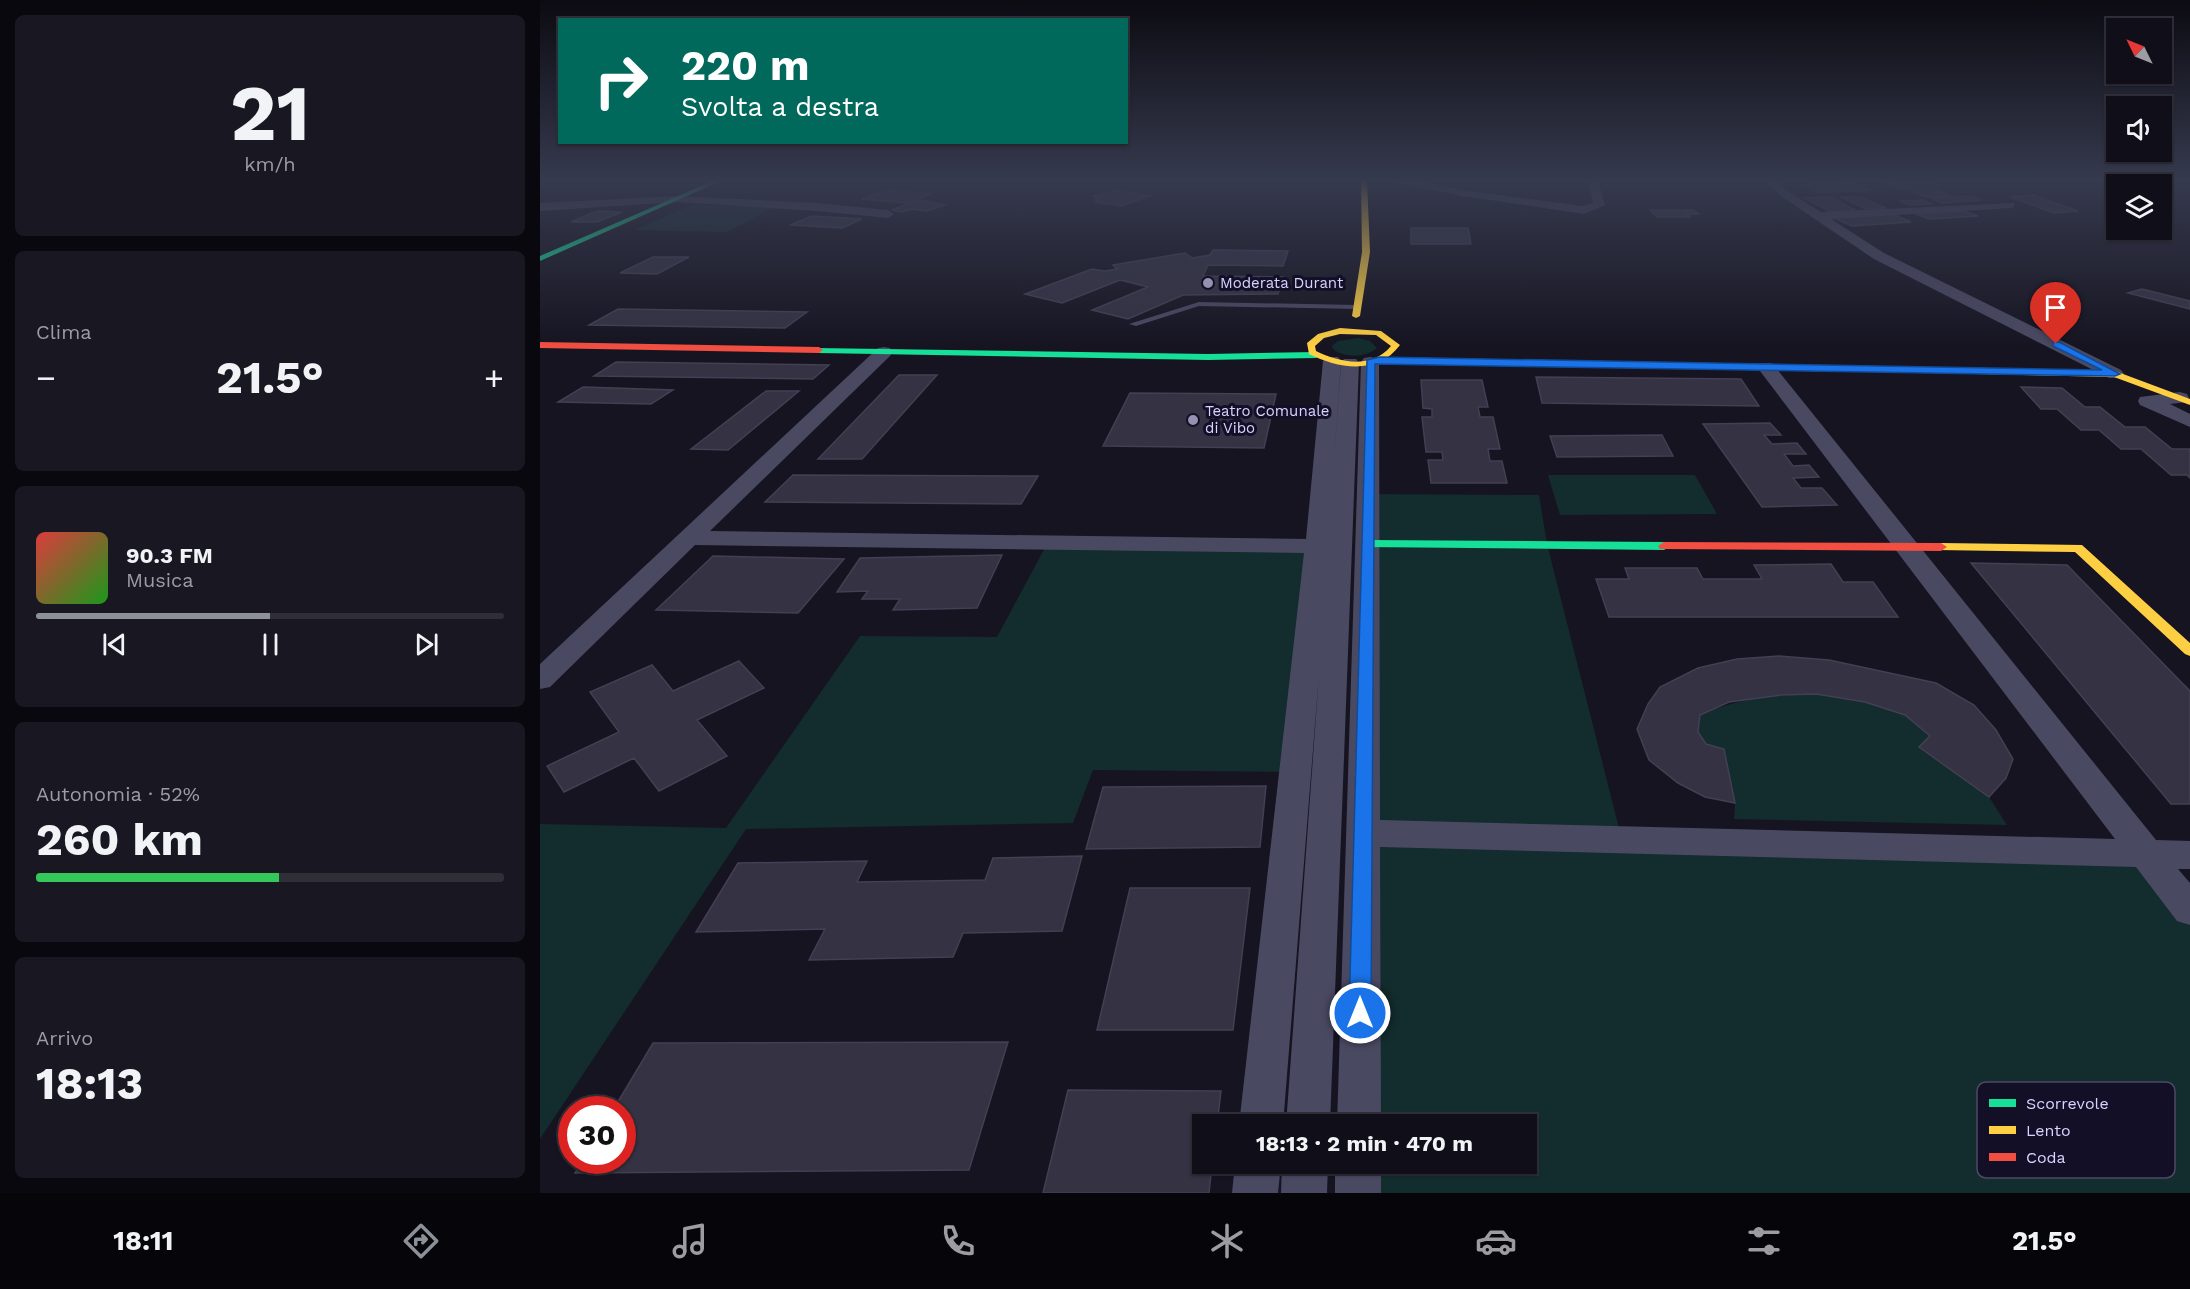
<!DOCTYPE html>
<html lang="it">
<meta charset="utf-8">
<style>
:root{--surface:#100f19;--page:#191822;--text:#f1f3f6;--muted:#9c9ca2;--line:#302f38;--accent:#8c9099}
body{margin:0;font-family:"Work Sans",sans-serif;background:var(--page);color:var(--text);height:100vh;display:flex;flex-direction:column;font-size:22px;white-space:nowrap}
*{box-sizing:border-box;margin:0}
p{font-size:20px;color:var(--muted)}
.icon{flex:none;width:33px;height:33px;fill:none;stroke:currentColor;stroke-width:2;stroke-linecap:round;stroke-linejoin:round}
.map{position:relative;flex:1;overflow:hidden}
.panel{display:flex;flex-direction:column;gap:15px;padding:15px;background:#09080e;width:540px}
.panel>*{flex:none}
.banner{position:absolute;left:18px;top:18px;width:570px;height:126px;border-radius:0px;box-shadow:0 2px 4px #0004,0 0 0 2px var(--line);background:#00695c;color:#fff;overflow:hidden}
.needle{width:39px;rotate:313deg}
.tools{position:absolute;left:1566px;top:18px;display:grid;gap:12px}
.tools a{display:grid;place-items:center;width:66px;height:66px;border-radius:0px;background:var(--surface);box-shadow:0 2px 4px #0004,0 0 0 2px var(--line);font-size:30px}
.speed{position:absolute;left:18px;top:1096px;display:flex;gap:12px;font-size:30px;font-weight:700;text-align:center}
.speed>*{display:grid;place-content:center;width:78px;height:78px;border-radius:50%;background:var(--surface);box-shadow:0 2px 4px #0004,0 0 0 2px var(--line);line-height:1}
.speed .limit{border:9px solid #d22;background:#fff;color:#111}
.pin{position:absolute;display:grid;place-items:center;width:51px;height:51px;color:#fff;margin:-62px -26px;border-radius:50% 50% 50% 0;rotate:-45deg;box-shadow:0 0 6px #0007}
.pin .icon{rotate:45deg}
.me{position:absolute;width:66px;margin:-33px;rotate:0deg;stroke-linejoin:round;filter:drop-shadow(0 0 4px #0008)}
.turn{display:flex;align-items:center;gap:21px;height:126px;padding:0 24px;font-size:27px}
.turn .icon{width:78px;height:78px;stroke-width:2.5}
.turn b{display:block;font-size:42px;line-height:51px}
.big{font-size:45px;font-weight:700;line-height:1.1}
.panel .widget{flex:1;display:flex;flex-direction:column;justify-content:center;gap:9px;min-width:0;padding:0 21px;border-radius:9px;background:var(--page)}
.panel .dial{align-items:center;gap:0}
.dial b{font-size:78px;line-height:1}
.song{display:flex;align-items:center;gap:18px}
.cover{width:72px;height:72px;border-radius:9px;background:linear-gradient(135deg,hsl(0 70% 55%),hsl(120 70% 35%))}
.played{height:6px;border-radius:3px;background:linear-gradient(90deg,var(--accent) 50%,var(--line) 50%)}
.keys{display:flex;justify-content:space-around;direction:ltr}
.heat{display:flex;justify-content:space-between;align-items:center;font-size:33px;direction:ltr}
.charge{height:9px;border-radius:4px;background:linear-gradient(90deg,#34c759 52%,var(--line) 0)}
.trip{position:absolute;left:652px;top:1114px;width:345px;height:60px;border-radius:0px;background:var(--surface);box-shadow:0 2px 4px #0004,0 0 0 2px var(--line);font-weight:700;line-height:60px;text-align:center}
.tabs{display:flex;height:96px;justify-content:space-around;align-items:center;background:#06060a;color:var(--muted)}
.tabs .icon{width:42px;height:42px}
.tabs .current{color:var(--accent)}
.tabs b{font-size:27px;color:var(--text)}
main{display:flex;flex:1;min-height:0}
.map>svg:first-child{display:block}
.green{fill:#132c2d}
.building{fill:#343243;stroke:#433f54;stroke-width:1.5}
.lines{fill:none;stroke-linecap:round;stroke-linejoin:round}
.lane{fill:#4a4962;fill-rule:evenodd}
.street{fill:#4a4962;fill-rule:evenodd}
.fast{fill:#16e098;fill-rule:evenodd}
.slow{fill:#ffcf43;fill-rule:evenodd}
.jam{fill:#f24e42;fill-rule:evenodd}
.route{fill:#1a73e8;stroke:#114b97;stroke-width:1.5}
.poi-dot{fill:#9591b1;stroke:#130f26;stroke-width:2}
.labels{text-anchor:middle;stroke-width:6;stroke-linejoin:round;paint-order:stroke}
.far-poi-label{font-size:15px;fill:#d9d4ff;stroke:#130f26;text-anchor:start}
.key{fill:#130f26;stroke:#4e4a67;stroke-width:1.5}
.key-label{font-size:16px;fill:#d9d4ff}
</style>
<main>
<section class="panel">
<div class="widget dial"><b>21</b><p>km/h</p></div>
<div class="widget"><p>Clima</p>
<div class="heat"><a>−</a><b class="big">21.5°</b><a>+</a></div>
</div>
<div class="widget">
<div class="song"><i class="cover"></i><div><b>90.3 FM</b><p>Musica</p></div></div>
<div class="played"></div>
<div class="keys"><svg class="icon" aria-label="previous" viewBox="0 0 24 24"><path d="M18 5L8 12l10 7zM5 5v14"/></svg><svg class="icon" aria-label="pause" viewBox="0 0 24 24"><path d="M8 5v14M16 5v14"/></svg><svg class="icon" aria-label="next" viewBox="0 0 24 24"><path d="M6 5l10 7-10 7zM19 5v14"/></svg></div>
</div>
<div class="widget"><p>Autonomia · 52%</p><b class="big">260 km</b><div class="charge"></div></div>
<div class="widget"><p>Arrivo</p><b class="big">18:13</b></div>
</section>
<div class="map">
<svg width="1650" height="1193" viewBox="0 0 1650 1193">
<rect width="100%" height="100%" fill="#161421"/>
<path class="green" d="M151,205L237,206L187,232L94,230Z
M818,338L830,341L837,348C826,358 804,358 793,349L792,346L798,341Z
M1008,475H1155L1177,514L1020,515Z
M829,494L999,495L1007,544L1082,840L1605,853L1650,910V1193H818V1164H987V1125H819Z
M508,542L777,546L755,772L553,770L533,823L206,829L0,1139V824L186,828L320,636L457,637Z
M1276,694L1325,702L1365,715L1390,736L1379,747L1449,797L1467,825L1194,819L1195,803L1184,749L1166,744L1158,732L1160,715C1199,698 1234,695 1276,694Z"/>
<path class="building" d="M1383,180L1399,186L1360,189L1344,182Z
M1312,182L1330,190L1278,193L1260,185Z
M1395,189L1411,196L1387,197L1371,191Z
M347,190L391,194L367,203L322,199Z
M578,190L610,196L581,206L555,202L558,200L555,199L560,198L552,196Z
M1493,195L1538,211L1514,213L1470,197Z
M1431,196L1443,200L1402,203L1391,198Z
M1291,197L1317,211L1290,212L1265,198Z
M1300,197H1320L1346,208L1326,209Z
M380,200L405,205L387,211L372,209L363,212L351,210Z
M1382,200L1392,204L1369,205L1359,201Z
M1110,210H1153L1159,214H1147L1150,217H1117Z
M57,211L82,212L57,222H31Z
M1424,211L1438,216L1389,219L1376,214Z
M1352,214L1371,222L1312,226L1294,218Z
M272,216L322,219L302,228L250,225Z
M871,228H928L931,244H871Z
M673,250L748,251L743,266L668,265L663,276L743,277L738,294L643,295L588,319L552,310L608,287L580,280L522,303L485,294L552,269L565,271L577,269L573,265L645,253L652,258L670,255Z
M113,257H149L117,274L80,273Z
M1602,289L1650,301V309L1588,293Z
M78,309L267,312L245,328L49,325Z
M76,362L289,365L273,379L54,376Z
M359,375H397L322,459H278Z
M996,377L1201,379L1219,406L1002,403Z
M881,380H942L948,407H938L940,417H953L960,449H948L950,461H962L967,483H891L888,460H903L902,452H886L882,417H892V409L883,408Z
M43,387L133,390L111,404L18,402Z
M1481,387L1522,388L1545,407H1560L1585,427H1605L1632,449H1650V478L1647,475H1631L1601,449H1581L1559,430H1541L1517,409H1501Z
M226,391H259L188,450L151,449Z
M590,393L736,394L724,448L563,446Z
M1230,423L1241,435H1224L1232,444L1257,443L1266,454H1244L1253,466L1269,465L1279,477L1253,478L1261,488H1282L1297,505L1222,507L1163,424Z
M1122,435L1133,456L1017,457L1010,436Z
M253,475L498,476L481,504L225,502Z
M462,555L437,608L353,610L360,599H322L328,591L297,592L320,558Z
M173,556L304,559L258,613L116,610Z
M1431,563L1527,565L1650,691V804H1631Z
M1291,564L1303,582H1333L1358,617H1069L1056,579H1089L1085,568H1157L1163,579H1222L1214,565Z
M1239,656L1289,660L1396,683L1434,705L1456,730L1473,759L1466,778L1449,797L1379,747L1390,736L1365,715L1325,702L1276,694L1241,695L1189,702L1160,715L1158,732L1166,744L1184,749L1195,803L1165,797L1138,783L1109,760L1097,729L1108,704L1120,687L1158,668L1197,659Z
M199,661L224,688L157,720L187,756L119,791L94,758L24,792L7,766L79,732L50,692L112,665L133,691Z
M726,786L720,847L546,849L563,787Z
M542,856L522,931L423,933L413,957L269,960L285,929L156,932L198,863L327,861L317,882L445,880L453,858Z
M590,888H710L693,1030H557Z
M468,1042L429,1170L35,1173L42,1161H82V1110H73L113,1043Z
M528,1090L681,1091L677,1125H663V1164H672L669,1193H503Z"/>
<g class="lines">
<path class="lane" d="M659,302L817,305L821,307L817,309L659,306L596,326L589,324Z"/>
<path class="street" d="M852,180H874L923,190L1043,206L1053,203L1048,180H1058L1065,205L1044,214L923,196L857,183Z
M1225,180H1236L1249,192L1281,212L1474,203V207L1470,208L1291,219L1344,253L1581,370L1584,374L1581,378H1569L1334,259L1241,196Z
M136,196L277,203L348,210L354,214L348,218L277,211L136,202L0,211V203Z
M344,347L350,348L352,352L350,356L170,531L766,539L783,361L786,357H798L801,361L794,462L801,363L804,359H816L819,363L790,1125H746L779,675L743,1125H699L764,553L155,545L10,687L0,689V664L338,348Z
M830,357L836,358L839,362L840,820L1575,839L1220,371L1217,367L1220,363H1232L1616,840L1650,841V869H1638L1650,883V925L1637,921L1596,867L840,847L841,1125H797L821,362L824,358Z
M1640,392L1647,394L1649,398L1647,402L1630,404L1650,414V427L1600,405L1598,401L1600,397Z
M695,1164H741L738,1193H692Z
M742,1164H788L787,1193H741Z
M795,1164H841V1193H795Z"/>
<path class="fast" d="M175,180H183L0,261V256Z
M276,348L668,354L776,352L780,355L776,358L668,360L279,353L276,352Z
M840,357L1304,366L1309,369L1304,372L837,362L835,360Z
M828,540L1124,542L1130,546L1124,550L824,547L822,544Z"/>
<path class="slow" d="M821,180H827L830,252L820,316L816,318L812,316L822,252Z
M800,328L841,331L860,345C838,375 799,369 769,354L767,343L778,334ZM800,334L836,335L851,346C832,369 800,363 776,351L775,346L784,338Z
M1304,366L1575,371L1650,399V405L1574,377L1301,371V367Z
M1401,543L1542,545L1650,643V656L1645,654L1535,552L1397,550L1395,547L1397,544Z"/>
<path class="jam" d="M0,342L279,347L283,350L279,353L0,348Z
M1124,542L1401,543L1407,547L1401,551L1120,549L1118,546Z"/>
</g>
<linearGradient id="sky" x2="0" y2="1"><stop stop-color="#0c0b12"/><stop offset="0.52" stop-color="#363a4e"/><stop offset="1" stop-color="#363a4e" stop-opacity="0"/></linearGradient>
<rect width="1650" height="347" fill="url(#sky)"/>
<path class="route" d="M1513,342H1519L1580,374L1575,376L835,364L831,1013L828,1020L820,1023L812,1020L809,1013L827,360L840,357L1562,370L1513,346Z"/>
<g class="poi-dot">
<circle cx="668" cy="283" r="6"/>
<circle cx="653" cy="420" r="6"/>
</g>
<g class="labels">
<g class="far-poi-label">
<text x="680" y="288">Moderata Durant</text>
<text x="665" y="416">Teatro Comunale<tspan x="665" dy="17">di Vibo</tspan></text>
</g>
</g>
<rect x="1437" y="1082" width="198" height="96" rx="9" class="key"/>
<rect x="1449" y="1099" width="27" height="8" fill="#16e098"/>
<rect x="1449" y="1126" width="27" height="8" fill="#ffcf43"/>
<rect x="1449" y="1153" width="27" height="8" fill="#f24e42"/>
<g class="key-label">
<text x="1486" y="1109">Scorrevole</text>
<text x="1486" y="1136">Lento</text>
<text x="1486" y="1163">Coda</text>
</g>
</svg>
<div class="tools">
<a><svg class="needle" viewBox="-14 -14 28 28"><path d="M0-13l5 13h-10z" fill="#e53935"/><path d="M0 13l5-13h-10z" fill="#9c9ca2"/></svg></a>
<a><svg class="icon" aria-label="sound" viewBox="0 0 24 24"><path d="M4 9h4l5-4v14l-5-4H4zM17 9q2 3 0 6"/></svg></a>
<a><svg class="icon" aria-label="layers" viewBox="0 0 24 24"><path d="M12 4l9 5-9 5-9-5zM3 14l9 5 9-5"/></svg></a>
</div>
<div class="speed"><div class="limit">30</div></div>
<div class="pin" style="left:1516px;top:344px;background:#d93025"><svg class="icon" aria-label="arrive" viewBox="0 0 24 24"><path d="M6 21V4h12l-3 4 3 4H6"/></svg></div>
<svg class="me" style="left:820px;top:1013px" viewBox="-20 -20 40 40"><circle r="17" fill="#1a73e8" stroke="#fff" stroke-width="3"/><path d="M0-11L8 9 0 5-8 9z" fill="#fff"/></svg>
<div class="trip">18:13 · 2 min · 470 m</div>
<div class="banner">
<div class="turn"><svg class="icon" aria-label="right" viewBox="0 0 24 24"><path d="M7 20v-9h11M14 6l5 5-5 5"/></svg><div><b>220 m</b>Svolta a destra</div></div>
</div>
</div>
</main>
<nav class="tabs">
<b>18:11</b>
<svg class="icon current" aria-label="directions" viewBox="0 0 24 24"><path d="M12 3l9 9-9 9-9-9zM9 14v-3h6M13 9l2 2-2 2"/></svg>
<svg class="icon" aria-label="music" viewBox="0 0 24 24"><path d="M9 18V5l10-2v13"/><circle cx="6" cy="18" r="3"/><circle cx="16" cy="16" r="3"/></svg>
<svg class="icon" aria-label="phone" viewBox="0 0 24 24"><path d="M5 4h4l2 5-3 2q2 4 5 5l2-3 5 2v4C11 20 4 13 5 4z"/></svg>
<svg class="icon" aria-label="climate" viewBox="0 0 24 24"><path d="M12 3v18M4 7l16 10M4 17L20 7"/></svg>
<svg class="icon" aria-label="car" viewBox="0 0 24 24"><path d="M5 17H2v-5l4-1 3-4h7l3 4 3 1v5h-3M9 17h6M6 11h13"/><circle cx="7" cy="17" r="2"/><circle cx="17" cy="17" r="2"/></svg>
<svg class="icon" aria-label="filters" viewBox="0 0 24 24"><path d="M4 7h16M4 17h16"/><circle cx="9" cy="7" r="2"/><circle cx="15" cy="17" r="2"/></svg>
<b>21.5°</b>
</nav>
